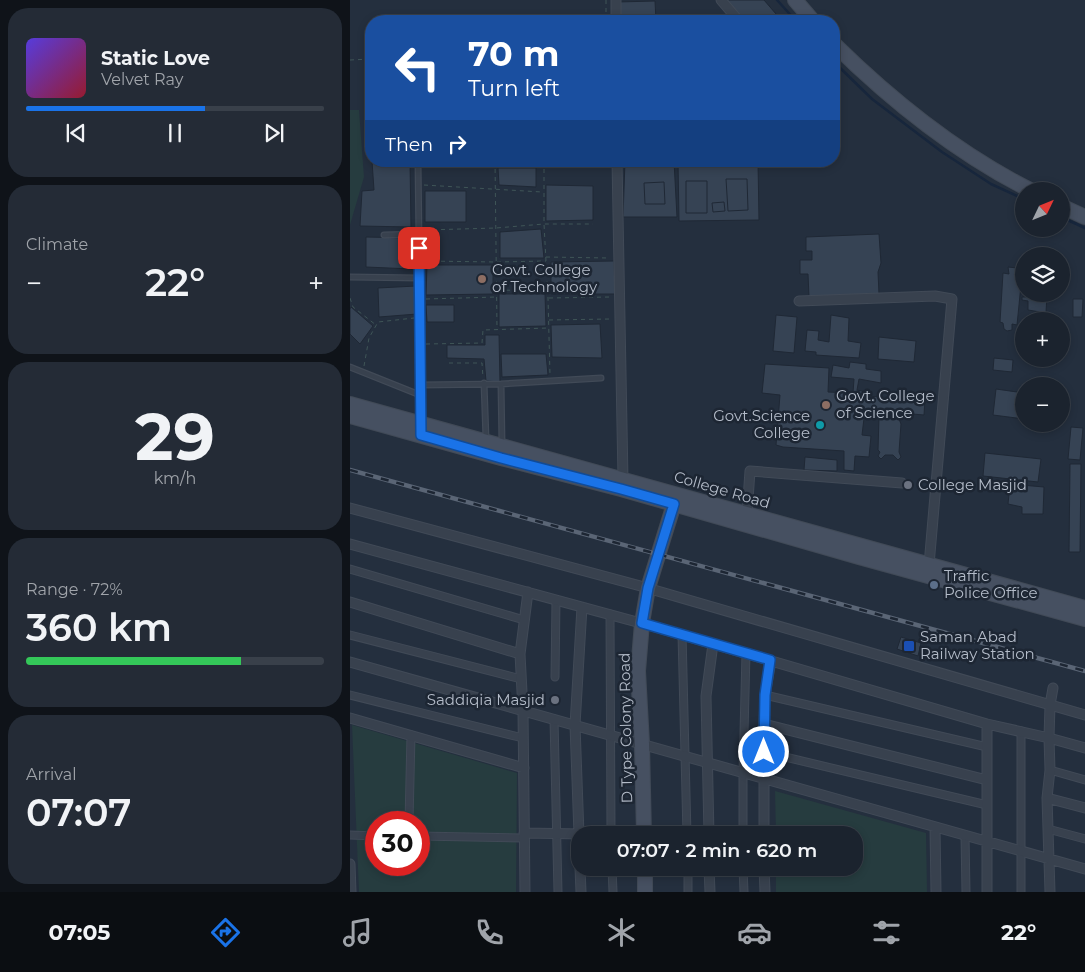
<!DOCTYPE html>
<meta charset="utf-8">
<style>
:root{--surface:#1b232e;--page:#242b36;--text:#f1f3f6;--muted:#a0a4aa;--line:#39404a;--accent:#1a73e8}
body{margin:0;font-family:Montserrat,sans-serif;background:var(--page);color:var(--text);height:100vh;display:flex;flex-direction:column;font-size:19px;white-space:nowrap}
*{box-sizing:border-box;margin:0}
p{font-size:16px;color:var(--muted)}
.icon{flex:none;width:28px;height:28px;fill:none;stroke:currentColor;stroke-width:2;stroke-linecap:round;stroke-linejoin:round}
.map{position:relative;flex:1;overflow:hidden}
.sheet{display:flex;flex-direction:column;gap:8px;padding:8px;background:#0f1319;width:350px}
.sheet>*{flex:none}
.hud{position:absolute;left:15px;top:15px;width:475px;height:152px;border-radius:20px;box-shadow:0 2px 8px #0003,0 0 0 1px var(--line);background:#1a4fa0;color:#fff;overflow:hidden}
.needle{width:32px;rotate:47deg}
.controls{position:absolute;left:665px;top:182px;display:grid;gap:10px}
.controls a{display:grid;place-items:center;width:55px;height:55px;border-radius:50%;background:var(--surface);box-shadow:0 2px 8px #0003,0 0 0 1px var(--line);font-size:25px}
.speed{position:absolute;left:15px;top:811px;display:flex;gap:10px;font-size:25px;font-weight:700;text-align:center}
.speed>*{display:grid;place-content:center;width:65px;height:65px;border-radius:50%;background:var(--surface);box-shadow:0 2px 8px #0003,0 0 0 1px var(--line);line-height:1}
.speed .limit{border:8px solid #d22;background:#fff;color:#111}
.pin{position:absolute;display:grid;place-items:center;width:42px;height:42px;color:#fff;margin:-21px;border-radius:10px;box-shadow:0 2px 8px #0006}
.me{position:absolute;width:55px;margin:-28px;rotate:0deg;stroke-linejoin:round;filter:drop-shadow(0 0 4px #0008)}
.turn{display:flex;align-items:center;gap:18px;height:105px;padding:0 20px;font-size:22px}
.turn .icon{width:65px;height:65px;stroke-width:2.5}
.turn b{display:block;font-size:35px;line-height:42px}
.then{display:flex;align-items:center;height:48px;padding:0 20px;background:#0003;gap:10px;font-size:19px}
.big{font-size:38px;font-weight:600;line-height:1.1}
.sheet .widget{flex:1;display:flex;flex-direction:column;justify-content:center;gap:8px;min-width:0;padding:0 18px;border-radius:20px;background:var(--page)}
.sheet .dial{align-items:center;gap:0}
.dial b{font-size:65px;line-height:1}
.song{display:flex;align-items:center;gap:15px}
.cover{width:60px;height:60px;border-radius:8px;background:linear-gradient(135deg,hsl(250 70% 55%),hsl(350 70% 35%))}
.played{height:5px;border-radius:2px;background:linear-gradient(90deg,var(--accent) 60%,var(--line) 60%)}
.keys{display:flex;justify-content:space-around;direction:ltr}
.heat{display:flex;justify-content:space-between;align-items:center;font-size:28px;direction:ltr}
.charge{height:8px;border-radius:4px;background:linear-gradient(90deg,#34c759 72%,var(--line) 0)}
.trip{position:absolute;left:221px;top:826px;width:292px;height:50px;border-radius:20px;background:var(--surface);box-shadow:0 2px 8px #0003,0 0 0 1px var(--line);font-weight:600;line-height:50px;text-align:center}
.dock{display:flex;height:80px;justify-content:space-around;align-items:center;background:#0b0e12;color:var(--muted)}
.dock .icon{width:35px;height:35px}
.dock .selected{color:var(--accent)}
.dock b{font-size:22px;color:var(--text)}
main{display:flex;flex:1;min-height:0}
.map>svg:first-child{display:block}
.green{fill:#263c3f;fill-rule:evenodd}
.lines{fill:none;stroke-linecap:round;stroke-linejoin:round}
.stream{stroke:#17263c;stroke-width:2.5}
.building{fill:#364354;stroke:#1f2835}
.service-casing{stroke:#414a57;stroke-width:7}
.pedestrian-casing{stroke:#414a57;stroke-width:9}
.minor-casing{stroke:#414a57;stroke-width:11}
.secondary-casing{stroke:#414a57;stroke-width:16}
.path{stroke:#3f5557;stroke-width:1;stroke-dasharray:4 4;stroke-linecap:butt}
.service{stroke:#38414e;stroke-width:4.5}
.pedestrian{stroke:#38414e;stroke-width:7}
.minor{stroke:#38414e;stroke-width:9}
.secondary{stroke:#465061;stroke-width:14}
.rail-casing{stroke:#5a6575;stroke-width:4.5}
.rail{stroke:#1d2633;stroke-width:2.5;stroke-dasharray:8;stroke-linecap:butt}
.route-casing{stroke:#114b97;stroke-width:12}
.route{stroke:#1a73e8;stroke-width:9}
.education-dot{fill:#8d6e63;stroke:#1d2633;stroke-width:2}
.culture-dot{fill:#0f9aa8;stroke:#1d2633;stroke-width:2}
.worship-dot{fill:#6b7280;stroke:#1d2633;stroke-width:2}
.service-dot{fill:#5c6f8a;stroke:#1d2633;stroke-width:2}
.transit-dot{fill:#1a4fb4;stroke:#1d2633;stroke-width:2}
.labels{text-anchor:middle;stroke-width:5;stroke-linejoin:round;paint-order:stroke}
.poi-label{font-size:15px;fill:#b4bcc9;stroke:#1d2633;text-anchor:start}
.street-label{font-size:15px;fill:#b4bcc9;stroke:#1d2633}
</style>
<main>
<section class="sheet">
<div class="widget">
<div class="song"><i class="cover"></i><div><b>Static Love</b><p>Velvet Ray</p></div></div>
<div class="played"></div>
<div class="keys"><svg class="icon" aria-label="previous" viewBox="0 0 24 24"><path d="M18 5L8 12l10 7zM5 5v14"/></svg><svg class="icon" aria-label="pause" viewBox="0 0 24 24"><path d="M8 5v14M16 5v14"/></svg><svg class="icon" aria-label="next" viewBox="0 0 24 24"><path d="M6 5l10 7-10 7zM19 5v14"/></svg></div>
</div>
<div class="widget"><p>Climate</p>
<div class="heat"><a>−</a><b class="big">22°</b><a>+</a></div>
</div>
<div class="widget dial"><b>29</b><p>km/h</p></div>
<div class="widget"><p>Range · 72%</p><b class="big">360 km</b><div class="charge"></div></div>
<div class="widget"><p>Arrival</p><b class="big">07:07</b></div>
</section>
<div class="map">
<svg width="735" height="892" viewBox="0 0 735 892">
<rect width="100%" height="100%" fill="#242f3e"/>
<path class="green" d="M0,110H9L14,177L0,225Z
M2,725L167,773L166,892H9ZM26,822H69V865H26Z
M425,791L576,833L577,892H426V868H505V835H426Z"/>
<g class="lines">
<path class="stream" d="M427,0L446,21
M484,62L522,99L592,152L641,184L674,199
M711,217L735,228"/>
</g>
<path class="building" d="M373,0H414L432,21H392Z
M305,1L306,21H267V2Z
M22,161H60L61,227L10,226L12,191L24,190Z
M275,161H324L327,217H273Z
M348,161H408L409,220L329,221L328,162Z
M148,168H186V187L149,185Z
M376,179H397L398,210L378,211Z
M336,181H357V213H336Z
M314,182L315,204H295L294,183Z
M196,185L243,186V220L196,221Z
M75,191H116V222H75Z
M374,202L375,211L363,212L362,203Z
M191,229L194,258H150V232Z
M73,232H89V249L74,248Z
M529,234L531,263L528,272L529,294L459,297L458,274H450V260H462V251H456V237Z
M16,237L62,238V269L16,267Z
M264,261L265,294H201V262Z
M77,265H143V294L76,295Z
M658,267L667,268L666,275H672L667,325L662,324V330L657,331L654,329L653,323L650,322L653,273L659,274Z
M66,286L67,314L29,317L28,288Z
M149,294H195L196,326L149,327Z
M679,294H697L696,313L678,310V301L672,300V297H679Z
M723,299H733L732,317H723Z
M76,305H104V322H77Z
M1,307L23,326L10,344L0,334V309Z
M426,315L447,317L444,353L423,351Z
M481,315L499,318L498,341L511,343L509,358L466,355V352L455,351L457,330L469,331L468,340L479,342Z
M250,324L252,358L202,357L201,325Z
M135,335H149L150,382L136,381L134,359L97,358V345H135Z
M529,337L566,341L564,362L528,359Z
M151,354H196L198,375L152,377Z
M644,358L663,360L662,372L643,370Z
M500,362L516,364V369L531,371V383L509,379L507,390L516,392V396L575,400L574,415L515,410L512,435L521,436L519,457L505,456L504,471L494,470V451L433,447L426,445L430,395L412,393L415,364L479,368L478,392L503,393L504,379L481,377L483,365L499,368Z
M646,389L674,393V419L643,415Z
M529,417L549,419L551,424L549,452L551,457L548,460L543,455H535L531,459L528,456L530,452L528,450Z
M721,427L733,428L730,460L718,459Z
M635,453L691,459L688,482L633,476Z
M455,457L487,460V471L454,470Z
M720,464H731L730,552H719Z
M660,484L694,487L693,514H672V507L658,504Z
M551,637L571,643L568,656L547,649Z"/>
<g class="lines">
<defs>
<path id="service" d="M68,161L70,323V422
M34,235L69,234
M0,277L70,278
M0,367L70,395
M134,383L136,439
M151,384L152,445
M70,385L151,384L251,378"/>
<path id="pedestrian" d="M0,569L174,620
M260,614L261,835
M332,634L337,835
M0,635L171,679
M205,677L206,600
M0,695L173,738
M415,695L637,747
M204,719L208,892
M414,752L637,805
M700,770L735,780
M59,822L61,735
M698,829L735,839
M0,835L26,836
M393,835V773L396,653
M69,836L174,838
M615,836L616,892
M262,868L263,892
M338,868V892
M393,868L394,892
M671,892V731"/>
<path id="minor" d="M266,0V21
M371,0L389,21
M267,161L273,479
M449,301L585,296L602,299L579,565
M0,508L298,588
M397,514L400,471L552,483
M0,544L298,625L637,724L699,738L735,748
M304,590L735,715
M0,602L170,654
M0,662L735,869
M0,718L174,768
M414,724L637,780
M637,724V892
M697,798L735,808
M585,827L586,892
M174,833L294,835
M359,835L356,696L363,644
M414,835V724L415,695L421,661
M230,862L225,725L232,607
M0,864L1,892
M230,868L231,892
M359,868L360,892
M414,868L415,892
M175,892L173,711L170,654L178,592
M700,892L697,798L700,770L699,738L700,705L703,688"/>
<path id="secondary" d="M445,0L463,21
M484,44C543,102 608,154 682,191
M711,206L735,217
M0,404L735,608
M0,416L151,458L271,489L509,557L735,619
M294,835L292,744L288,671L292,623L298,588L324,504
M295,868V892"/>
</defs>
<use href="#service" class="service-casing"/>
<use href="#pedestrian" class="pedestrian-casing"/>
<use href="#minor" class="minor-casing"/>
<use href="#secondary" class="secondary-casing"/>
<path class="path" d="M256,0V13
M0,60L21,59
M145,161L147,330
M194,161V224L198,298L200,375
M74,162L145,163
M74,185L192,192
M75,230L146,228L194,224H243
M196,257L258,258
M75,261L146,262L196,261
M148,290L198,291
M0,298L3,307L26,325
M199,298L260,297
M76,299L147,297
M199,320L260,319
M76,344L132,343L133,330L199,328
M99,363H132L133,378
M14,366L19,338L28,322L64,318"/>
<use href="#service" class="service"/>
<use href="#pedestrian" class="pedestrian"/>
<use href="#minor" class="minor"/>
<use href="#secondary" class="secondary"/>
<defs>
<path id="rail" d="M0,470L735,671"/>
</defs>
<use href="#rail" class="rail-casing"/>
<use href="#rail" class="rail"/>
</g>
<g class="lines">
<defs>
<path id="route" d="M69,248L71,435L151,458L271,489L324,504L298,588L292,623L420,660L415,695L414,752"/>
</defs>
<use href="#route" class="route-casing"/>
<use href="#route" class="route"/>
</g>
<g class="education-dot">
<circle cx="132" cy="279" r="5"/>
<circle cx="476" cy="405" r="5"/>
</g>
<circle class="culture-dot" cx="470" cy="425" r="5"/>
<g class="worship-dot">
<circle cx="558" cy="485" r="5"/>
<circle cx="205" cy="700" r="5"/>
</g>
<circle class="service-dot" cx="584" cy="585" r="5"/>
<rect class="transit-dot" x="553" y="640" width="12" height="12" rx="2.5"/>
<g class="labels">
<g class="poi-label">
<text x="142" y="275">Govt. College<tspan x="142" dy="17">of Technology</tspan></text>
<text x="486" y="401">Govt. College<tspan x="486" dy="17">of Science</tspan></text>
<text x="460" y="421" text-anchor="end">Govt.Science<tspan x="460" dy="17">College</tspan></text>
<text x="568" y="490">College Masjid</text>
<text x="594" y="581">Traffic<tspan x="594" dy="17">Police Office</tspan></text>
<text x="570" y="642">Saman Abad<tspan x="570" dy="17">Railway Station</tspan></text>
<text x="195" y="705" text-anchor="end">Saddiqia Masjid</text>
</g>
<g class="street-label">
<text transform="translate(372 490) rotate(16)" y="5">College Road</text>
<text transform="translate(276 728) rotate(-91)" y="5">D Type Colony Road</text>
</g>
</g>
</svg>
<div class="controls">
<a><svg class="needle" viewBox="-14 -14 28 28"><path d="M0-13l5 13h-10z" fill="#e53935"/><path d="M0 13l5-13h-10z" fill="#a0a4aa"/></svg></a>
<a><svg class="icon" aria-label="layers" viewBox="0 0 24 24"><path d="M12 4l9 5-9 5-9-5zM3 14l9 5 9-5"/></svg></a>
<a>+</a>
<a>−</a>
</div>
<div class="speed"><div class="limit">30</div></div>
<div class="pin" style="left:69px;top:248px;background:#d93025"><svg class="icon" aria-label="arrive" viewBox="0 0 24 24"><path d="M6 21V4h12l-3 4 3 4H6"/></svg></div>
<svg class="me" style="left:414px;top:752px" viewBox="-20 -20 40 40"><circle r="17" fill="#1a73e8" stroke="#fff" stroke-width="3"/><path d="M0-11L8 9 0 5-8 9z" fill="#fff"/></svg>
<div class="trip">07:07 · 2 min · 620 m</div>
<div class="hud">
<div class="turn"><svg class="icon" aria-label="left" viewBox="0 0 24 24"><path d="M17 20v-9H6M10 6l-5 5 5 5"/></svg><div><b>70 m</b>Turn left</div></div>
<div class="then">Then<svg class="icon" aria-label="right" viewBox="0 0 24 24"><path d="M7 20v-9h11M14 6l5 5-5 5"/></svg></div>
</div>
</div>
</main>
<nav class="dock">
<b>07:05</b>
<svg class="icon selected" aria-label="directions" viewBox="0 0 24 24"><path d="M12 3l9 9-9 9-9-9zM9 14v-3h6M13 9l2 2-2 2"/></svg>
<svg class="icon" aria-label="music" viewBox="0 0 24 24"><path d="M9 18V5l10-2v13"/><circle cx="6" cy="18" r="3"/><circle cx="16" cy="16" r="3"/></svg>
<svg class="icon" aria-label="phone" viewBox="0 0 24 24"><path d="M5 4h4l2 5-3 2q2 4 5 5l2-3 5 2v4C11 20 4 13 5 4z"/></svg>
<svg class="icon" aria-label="climate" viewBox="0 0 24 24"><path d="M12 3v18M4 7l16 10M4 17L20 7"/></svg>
<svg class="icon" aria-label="car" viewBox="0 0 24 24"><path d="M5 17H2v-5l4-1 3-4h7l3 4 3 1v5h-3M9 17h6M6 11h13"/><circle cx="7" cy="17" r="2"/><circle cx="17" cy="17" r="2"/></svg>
<svg class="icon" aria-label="filters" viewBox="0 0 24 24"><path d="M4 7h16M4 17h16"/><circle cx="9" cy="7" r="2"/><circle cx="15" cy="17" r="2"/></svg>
<b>22°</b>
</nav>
